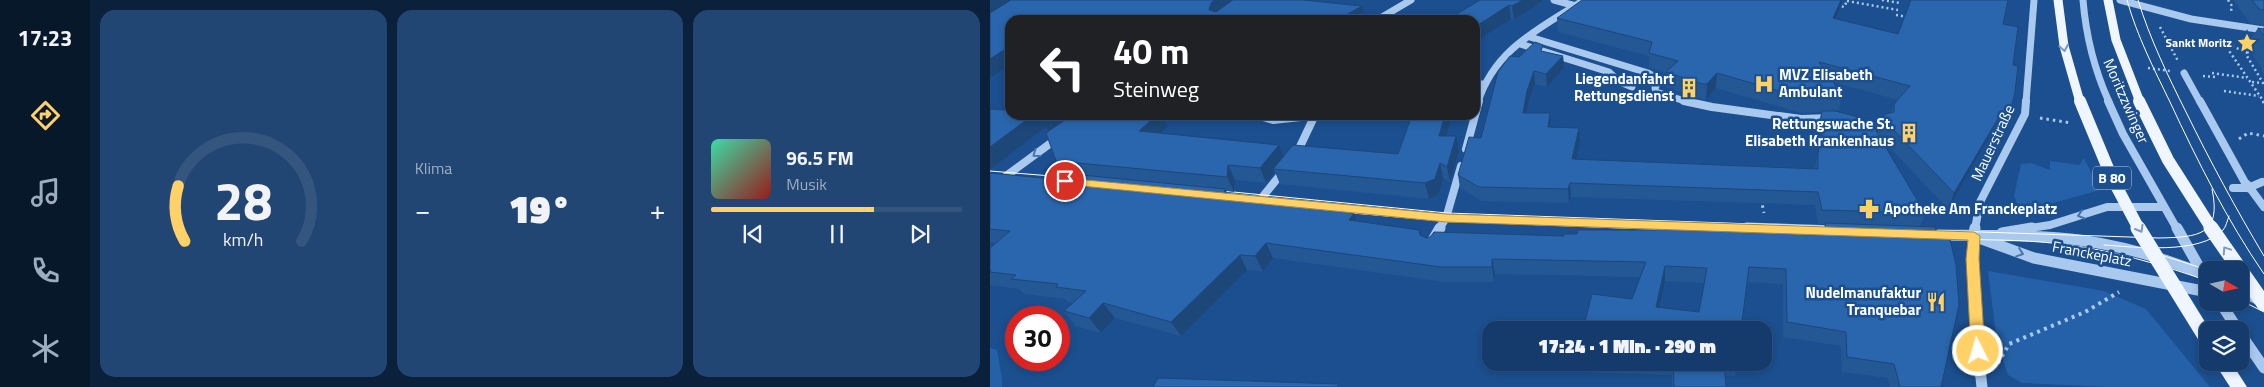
<!DOCTYPE html>
<html lang="de">
<meta charset="utf-8">
<style>
:root{--surface:#143b6b;--page:#214673;--text:#f1f3f6;--muted:#9dadc1;--line:#33557e;--accent:#ffd166}
body{margin:0;font-family:"Titillium Web",sans-serif;background:var(--page);color:var(--text);height:100vh;display:flex;flex-direction:column;font-size:19px;white-space:nowrap}
*{box-sizing:border-box;margin:0}
p{font-size:16px;color:var(--muted)}
.icon{flex:none;width:28px;height:28px;fill:none;stroke:currentColor;stroke-width:2;stroke-linecap:round;stroke-linejoin:round}
.map{position:relative;flex:1;overflow:hidden}
.sheet{display:flex;flex-direction:column;gap:10px;padding:10px;background:#0b203b;width:900px}
.sheet>*{flex:none}
.guide{position:absolute;left:15px;top:15px;width:475px;height:105px;border-radius:15px;box-shadow:0 2px 8px #0003,0 0 0 1px var(--line);background:#202124;color:#fff;overflow:hidden}
.needle{width:32px;rotate:99deg}
.tools{position:absolute;left:1209px;top:261px;display:grid;gap:10px}
.tools a{display:grid;place-items:center;width:50px;height:50px;border-radius:10px;background:var(--surface);box-shadow:0 2px 8px #0003,0 0 0 1px var(--line);font-size:25px}
.speed{position:absolute;left:15px;top:306px;display:flex;gap:10px;font-size:25px;font-weight:700;text-align:center}
.speed>*{display:grid;place-content:center;width:65px;height:65px;border-radius:50%;background:var(--surface);box-shadow:0 2px 8px #0003,0 0 0 1px var(--line);line-height:1}
.speed .limit{border:8px solid #d22;background:#fff;color:#111}
.pin{position:absolute;display:grid;place-items:center;width:42px;height:42px;color:#fff;margin:-21px;border:2px solid #fff;border-radius:50%;box-shadow:0 1px 5px #0007}
.me{position:absolute;width:55px;margin:-28px;rotate:355deg;stroke-linejoin:round;filter:drop-shadow(0 0 4px #0008)}
.turn{display:flex;align-items:center;gap:18px;height:105px;padding:0 25px;font-size:22px}
.turn .icon{width:65px;height:65px;stroke-width:2.5}
.turn b{display:block;font-size:35px;line-height:42px}
.big{font-size:38px;font-weight:800;line-height:1.1}
.sheet .card{flex:1;display:flex;flex-direction:column;justify-content:center;gap:8px;min-width:0;padding:0 18px;border-radius:15px;background:var(--page)}
.sheet .dial{align-items:center;gap:0}
.dial svg{height:130px;overflow:visible;fill:none;stroke:var(--line);stroke-width:7;stroke-linecap:round;text-anchor:middle}
.dial text{fill:var(--text);stroke:none}
.song{display:flex;align-items:center;gap:15px}
.cover{width:60px;height:60px;border-radius:8px;background:linear-gradient(135deg,hsl(160 70% 55%),hsl(0 70% 35%))}
.played{height:5px;border-radius:2px;background:linear-gradient(90deg,var(--accent) 65%,var(--line) 65%)}
.keys{display:flex;justify-content:space-around;direction:ltr}
.heat{display:flex;justify-content:space-between;align-items:center;font-size:28px;direction:ltr}
.sheet .tiles{flex:1;display:grid;gap:10px;grid-template-columns:repeat(3,1fr)}
.trip{position:absolute;left:492px;top:321px;width:290px;height:50px;border-radius:15px;background:var(--surface);box-shadow:0 2px 8px #0003,0 0 0 1px var(--line);font-weight:800;line-height:50px;text-align:center}
main{display:flex;flex:1;min-height:0}
.tab-bar{display:flex;flex-direction:column;width:90px;justify-content:space-around;align-items:center;background:#08182b;color:var(--muted)}
.tab-bar .icon{width:35px;height:35px}
.tab-bar .current{color:var(--accent)}
.tab-bar b{font-size:22px;color:var(--text)}
.map>svg:first-child{display:block}
.green{fill:#2461a8}
.lines{fill:none;stroke-linecap:round;stroke-linejoin:round}
.path-far2{stroke:#a9c9ee;stroke-width:2.5;stroke-dasharray:2 3;stroke-linecap:butt}
.path-far1{stroke:#a9c9ee;stroke-width:3;stroke-dasharray:2.5 4;stroke-linecap:butt}
.path{stroke:#a9c9ee;stroke-width:4;stroke-dasharray:3 4.5;stroke-linecap:butt}
.minor-far2{stroke:#a9c9ee;stroke-width:7}
.minor-far1{stroke:#a9c9ee;stroke-width:8}
.minor{stroke:#a9c9ee;stroke-width:11}
.major{fill:#f0f6ff;fill-rule:evenodd}
.tram{stroke:#fff;stroke-width:1}
.major-bridge-far2{stroke:#f0f6ff;stroke-width:9}
.major-bridge-far1{stroke:#f0f6ff;stroke-width:12}
.major-bridge{stroke:#f0f6ff;stroke-width:15}
.wall{fill:#245895;fill-rule:evenodd}
.shaded-wall{fill:#1d4779}
.building{fill:#2a66ad;stroke:#1d4779;fill-rule:evenodd}
.oneway{stroke:#7b9ac1}
.oneway2{stroke:#4674ac}
.route{fill:#ffd166;stroke:#a68842}
.labels{text-anchor:middle;stroke-width:5;stroke-linejoin:round;paint-order:stroke}
.far-poi-label{font-size:12px;font-weight:bold;fill:#fff;stroke:#1b4f8f;text-anchor:end}
.shield{fill:#1b4f8f;stroke:#bbcadd;stroke-width:1}
.shield-label{font-size:14px;font-weight:bold;fill:#fff}
.poi-label{font-size:15px;font-weight:bold;fill:#fff;stroke:#1b4f8f;text-anchor:end}
.street-label{font-size:15px;fill:#fff;stroke:#1b4f8f}
</style>
<main>
<nav class="tab-bar">
<b>17:23</b>
<svg class="icon current" aria-label="directions" viewBox="0 0 24 24"><path d="M12 3l9 9-9 9-9-9zM9 14v-3h6M13 9l2 2-2 2"/></svg>
<svg class="icon" aria-label="music" viewBox="0 0 24 24"><path d="M9 18V5l10-2v13"/><circle cx="6" cy="18" r="3"/><circle cx="16" cy="16" r="3"/></svg>
<svg class="icon" aria-label="phone" viewBox="0 0 24 24"><path d="M5 4h4l2 5-3 2q2 4 5 5l2-3 5 2v4C11 20 4 13 5 4z"/></svg>
<svg class="icon" aria-label="climate" viewBox="0 0 24 24"><path d="M12 3v18M4 7l16 10M4 17L20 7"/></svg>
</nav>
<section class="sheet">
<div class="tiles">
<div class="card dial"><svg viewBox="0 0 100 80">
<path d="M14 69A42 42 0 1 1 86 69"/>
<path d="M14 69A42 42 0 0 1 10 35" stroke="#ffd166"/>
<text x="50" y="56" font-size="32" font-weight="700">28</text>
<text x="50" y="72" font-size="11">km/h</text>
</svg></div>
<div class="card"><p>Klima</p>
<div class="heat"><a>−</a><b class="big">19°</b><a>+</a></div>
</div>
<div class="card">
<div class="song"><i class="cover"></i><div><b>96.5 FM</b><p>Musik</p></div></div>
<div class="played"></div>
<div class="keys"><svg class="icon" aria-label="previous" viewBox="0 0 24 24"><path d="M18 5L8 12l10 7zM5 5v14"/></svg><svg class="icon" aria-label="pause" viewBox="0 0 24 24"><path d="M8 5v14M16 5v14"/></svg><svg class="icon" aria-label="next" viewBox="0 0 24 24"><path d="M6 5l10 7-10 7zM19 5v14"/></svg></div>
</div>
</div>
</section>
<div class="map">
<svg width="1274" height="387" viewBox="0 0 1274 387">
<rect width="100%" height="100%" fill="#1b4f8f"/>
<path class="green" d="M1094,158L1110,190L1049,207L1040,209L1027,203L1024,196L1031,164L1041,163L1060,170V161L1089,165Z
M998,271L1114,291L1156,309L1220,387H1118L1032,383L1018,375L1007,342Z
M0,348L7,350L12,379V387H0Z"/>
<g class="lines">
<path class="path-far2" d="M892,0L910,3
M1238,0L1242,6L1241,11
M857,1L908,10
M847,5L854,7L857,1
M906,15L918,17
M1170,27L1188,61
M1231,39L1274,102
M1233,42L1258,53
M1253,43L1258,50L1257,56L1273,83L1261,82
M1158,68L1180,71
M1222,73L1257,78
M1213,76L1225,77
M1234,91L1269,96"/>
<path class="path-far1" d="M1273,101L1274,103
M1050,118L1081,123
M1249,139L1258,133L1274,136
M771,199L774,213"/>
<path class="path" d="M1008,363L1019,344L1095,312L1129,292"/>
<path class="minor-far2" d="M564,0L586,6
M1093,0C1096,37 1104,69 1119,102
M1130,0L1201,19L1274,30
M387,20L421,0
M540,37L658,73L669,79L665,88L666,92L698,102
M530,44L619,72L630,82L642,87
M1194,73L1210,102
M485,84H495
M488,102C505,48 550,29 594,0
M1036,102L1044,0"/>
<path class="minor-far1" d="M694,101L722,107L811,119L840,118
M1118,101L1133,134L1187,229
M1210,101L1258,188
M266,115L283,120L329,115
M476,149L489,101
M306,155L324,117
M16,176L69,137
M1257,184L1274,207
M1243,188H1258L1272,182
M229,196L456,218L795,229
M270,200L295,169
M449,229L456,218L471,166
M985,229L990,202L1035,114L1036,101
M1034,229L1060,225L1117,207H1174"/>
<path class="minor" d="M757,228L845,231
M985,228L983,240L986,333L992,387
M1187,228L1213,274
M1012,233L1042,228
M948,235C995,236 1043,234 1089,240C1134,246 1177,259 1218,276
M989,238L1044,258L1218,292
M442,242L450,228
M1250,290L1267,299
M1230,302L1248,330
M1250,333L1274,368"/>
<path class="major" d="M1224,362H1241L1257,387H1240Z"/>
<path class="tram" d="M1137,0C1147,36 1164,69 1180,102C1208,162 1237,220 1274,274
M1148,0C1160,39 1178,76 1196,112C1220,161 1246,209 1274,256
M0,171L86,178
M223,190L457,213L847,227
M351,212L454,221L680,230
M932,230L1169,238C1208,237 1232,236 1222,189
M945,239C987,240 1029,239 1071,244C1121,250 1170,264 1218,281
M1114,245C1145,247 1210,255 1233,230C1236,227 1237,221 1239,216
M1155,250L1218,270
M1250,285L1274,300
M1250,300L1274,312"/>
<path class="major-bridge-far2" d="M1068,0L1074,46L1090,102
M1118,0L1126,40L1150,102"/>
<path class="major-bridge-far1" d="M1090,101L1122,178L1149,229
M1149,101L1178,160L1222,229"/>
<path class="major-bridge" d="M1148,228L1218,341
M1221,228L1274,304"/>
</g>
<path class="wall" d="M490,0L552,1L524,20L521,19L485,42V20Z
M1245,0H1274V25L1260,23L1244,1Z
M850,8L846,19L908,34L1013,24L1015,119L1007,134L1002,132L958,209L889,136L935,213L930,227L944,234L951,387H954H900L898,378L852,372L851,346L793,337V284L757,282L751,330H593L642,299L651,277L505,274L504,282H455L283,258L273,271L257,270L191,336L125,318L111,333L86,326L74,311L83,303L78,302L75,299L34,294L29,289L0,285V248L6,243L0,242V173L73,180L75,174L66,161L59,131L56,127L2,168L0,169V109L16,110L20,115H180L174,120L178,126L170,133L289,145L294,156L408,154L421,115H460L461,119L456,136L469,151L460,182L453,178L449,194L439,199L290,184L285,172L276,183L245,180L244,192L236,191L240,198L366,221L431,236L436,238L574,236L587,234L833,231L835,224H828L825,205L581,197L579,203L492,201L470,188L468,175L491,138L529,57L554,52L573,56L574,68L557,87L545,84L538,104L536,113L561,127L589,128L590,142L586,159L825,168L830,140H826L832,112L811,113L726,88L716,100L675,87L676,73L659,67V56L568,32L567,18ZM843,82L908,100L904,104L901,113L892,118L887,133L886,131L843,111L849,110L852,95ZM675,281L714,283L709,312L669,307Z
M1274,27V74L1271,70L1272,69L1263,55L1265,51L1259,42L1268,28L1273,29Z
M586,362H747L745,376L735,375L736,387H682V375L587,372Z"/>
<path class="shaded-wall" d="M1,0H29L0,18V1Z
M225,0H247L226,16L219,10L221,3Z
M533,0H552V1L524,20L522,6Z
M851,0H852L850,8L840,33L843,18Z
M519,5L521,19L485,42V27Z
M372,6L375,18L372,20H347Z
M20,46V65L2,77L0,74V59Z
M573,56L574,68L557,87L556,74Z
M544,71L545,84L538,104L534,127L533,113L537,91Z
M727,73L726,88L716,100L717,84Z
M1022,104L1015,119L1007,134L1014,118Z
M560,113L561,127H558Z
M43,115H91L62,136L56,127L2,168L0,169V147Z
M162,115H180L174,120L178,126L157,146L149,131Z
M453,115H460L461,119L452,151L449,136Z
M1009,117L1002,132L958,209L964,193Z
M589,128L590,142L583,173L582,159Z
M466,136L469,151L460,182L457,167Z
M289,145L295,159L283,169L285,172L276,183L270,168Z
M450,163L453,178L449,194L439,199L435,183Z
M238,165L245,180L244,192L237,177Z
M580,183L581,197L579,203L578,189Z
M235,189L242,203L234,197Z
M364,213L369,228L359,220Z
M276,243L283,258L273,271L265,256Z
M250,255L257,270L191,336L181,322Z
M502,259L505,274L504,282L502,267Z
M675,266V281L666,322V307Z
M113,303L125,318L111,333L99,318Z"/>
<path class="building" d="M21,0H225L221,3L219,10L226,12L243,0H313L372,6L347,20H20V46L0,59V13Z
M490,0H533L522,6L519,5L485,27V20H457Z
M592,0H851L843,18L908,34L921,0H1018L1013,24L1028,27L1023,65L1028,66L1025,92L1022,104L1014,118L1009,117L964,193L892,118L896,114L904,112V104L920,86L829,62L852,95L814,98L727,73L717,84H713L676,72L688,61L659,53L662,42L567,18Z
M1262,0H1274V10L1269,9Z
M1268,28L1274,29V36Z
M545,42L553,45L551,51L573,56L556,74L544,71L537,91L533,113H560L558,127L589,128L582,159L828,169V153L834,127L829,126L832,111H845L888,122L886,131L935,213L832,210L828,192L580,183L578,189L489,187L468,175L479,137L491,138L508,72L520,56L529,57Z
M20,108V115H43L0,147V109L16,110Z
M50,115H62L52,122Z
M82,115H167L149,131L289,145L270,168L238,165L237,177L66,161L56,133Z
M422,115H455L449,136H466L457,167L450,163L445,179L435,183L283,169L303,145L408,154Z
M0,173L73,180L71,173L235,189L234,197L364,213L359,220L429,230L430,235L436,238L440,237L444,232L574,236V234H587L588,230H667L669,227L837,231L835,223L945,227L946,230L944,234L959,235L966,265L969,305L951,387H954H910L904,364L857,357L856,332L797,322L796,269L759,267L751,330H593L602,294L642,299L656,262L502,259V267H451L276,243L265,256L250,255L181,322L113,303L99,318L74,311L96,291L66,287L68,284L21,279L26,275L0,272V248L20,231L0,229ZM675,266L717,268L709,312L666,307Z
M683,362H734L736,387H684Z
M168,378L349,384L347,387H163Z"/>
<defs><path id="oneway-chevron" d="M-2-3.5L2.5 0L-2 3.5" fill="none" stroke-width="1.6" stroke-linecap="round" stroke-linejoin="round" transform="scale(1.25)"/></defs>
<g class="oneway">
<use href="#oneway-chevron" transform="translate(1074 48) rotate(80)"/>
<use href="#oneway-chevron" transform="translate(1150 229) rotate(60)"/>
<use href="#oneway-chevron" transform="translate(1236 250) rotate(-124)"/>
</g>
<g class="oneway2">
<use href="#oneway-chevron" transform="translate(46 154) rotate(144)"/>
<use href="#oneway-chevron" transform="translate(1091 215) rotate(163)"/>
<use href="#oneway-chevron" transform="translate(1030 253) rotate(19)"/>
</g>
<path class="route" d="M75,178L456,214L984,232L990,236L989,259L995,351L993,355L988,357L983,355L981,351L976,259L978,240L456,222L71,184L69,181L71,179Z"/>
<defs>
<symbol id="sight-bare" viewBox="-9 -9 18 18"><path d="M0-6L1.8-2.2L6-1.7L2.9 1.2L3.7 5.4L0 3.3L-3.7 5.4L-2.9 1.2L-6-1.7L-1.8-2.2Z" fill="#ffd166" stroke="#1b4f8f" stroke-width="2.5" paint-order="stroke"/></symbol>
<symbol id="hospital-bare" viewBox="-9 -9 18 18"><path d="M-5-5h3v3.5h4V-5h3V5h-3V1.5h-4V5h-3Z" fill="#ffd166" stroke="#1b4f8f" stroke-width="2.5" paint-order="stroke"/></symbol>
<symbol id="building-bare" viewBox="-9 -9 18 18"><path d="M-4-6H4V6H1V3H-1V6H-4ZM-2.5-4.3h1.7v1.8h-1.7ZM.8-4.3h1.7v1.8H.8ZM-2.5-1h1.7V.8h-1.7ZM.8-1h1.7V.8H.8Z" fill="#ffd166" stroke="#1b4f8f" stroke-width="2.5" paint-order="stroke"/></symbol>
<symbol id="pharmacy-bare" viewBox="-9 -9 18 18"><path d="M-2-6h4v4h4v4h-4v4h-4v-4h-4v-4h4Z" fill="#ffd166" stroke="#1b4f8f" stroke-width="2.5" paint-order="stroke"/></symbol>
<symbol id="restaurant-bare" viewBox="-9 -9 18 18"><path d="M-5-6h1v4h1v-4h1v4h1v-4h1v5L-1.5 .5V6h-2V.5L-5-1ZM5-6V6H3V1.5H1.5Q1.5-4 5-6Z" fill="#ffd166" stroke="#1b4f8f" stroke-width="2.5" paint-order="stroke"/></symbol>
</defs>
<g fill-rule="evenodd">
<use href="#sight-bare" x="1243" y="29" width="28" height="28"/>
<use href="#hospital-bare" x="760" y="70" width="28" height="28"/>
<use href="#building-bare" x="685" y="74" width="28" height="28"/>
<use href="#building-bare" x="905" y="119" width="28" height="28"/>
<use href="#pharmacy-bare" x="865" y="195" width="28" height="28"/>
<use href="#restaurant-bare" x="932" y="288" width="28" height="28"/>
</g>
<g class="labels">
<g class="far-poi-label">
<text x="1242" y="47">Sankt Moritz</text>
</g>
<rect class="shield" x="1103" y="166.5" width="38" height="23" rx="4"/>
<g class="shield-label">
<text x="1122" y="183">B 80</text>
</g>
<g class="poi-label">
<text x="789" y="80" text-anchor="start">MVZ Elisabeth<tspan x="789" dy="17">Ambulant</tspan></text>
<text x="684" y="84">Liegendanfahrt<tspan x="684" dy="17">Rettungsdienst</tspan></text>
<text x="904" y="129">Rettungswache St.<tspan x="904" dy="17">Elisabeth Krankenhaus</tspan></text>
<text x="894" y="214" text-anchor="start">Apotheke Am Franckeplatz</text>
<text x="931" y="298">Nudelmanufaktur<tspan x="931" dy="17">Tranquebar</tspan></text>
</g>
<g class="street-label">
<text transform="translate(1136 101) rotate(66)" y="5">Moritzzwinger</text>
<text transform="translate(1003 143) rotate(-65)" y="5">Mauerstraße</text>
<text transform="translate(1102 254) rotate(11)" y="5">Franckeplatz</text>
</g>
</g>
</svg>
<div class="tools">
<a><svg class="needle" viewBox="-14 -14 28 28"><path d="M0-13l5 13h-10z" fill="#e53935"/><path d="M0 13l5-13h-10z" fill="#9dadc1"/></svg></a>
<a><svg class="icon" aria-label="layers" viewBox="0 0 24 24"><path d="M12 4l9 5-9 5-9-5zM3 14l9 5 9-5"/></svg></a>
</div>
<div class="speed"><div class="limit">30</div></div>
<div class="pin" style="left:75px;top:181px;background:#d93025"><svg class="icon" aria-label="arrive" viewBox="0 0 24 24"><path d="M6 21V4h12l-3 4 3 4H6"/></svg></div>
<svg class="me" style="left:988px;top:351px" viewBox="-20 -20 40 40"><circle r="17" fill="#ffd166" stroke="#fff" stroke-width="3"/><path d="M0-11L8 9 0 5-8 9z" fill="#fff"/></svg>
<div class="trip">17:24 · 1 Min. · 290 m</div>
<div class="guide">
<div class="turn"><svg class="icon" aria-label="left" viewBox="0 0 24 24"><path d="M17 20v-9H6M10 6l-5 5 5 5"/></svg><div><b>40 m</b>Steinweg</div></div>
</div>
</div>
</main>
